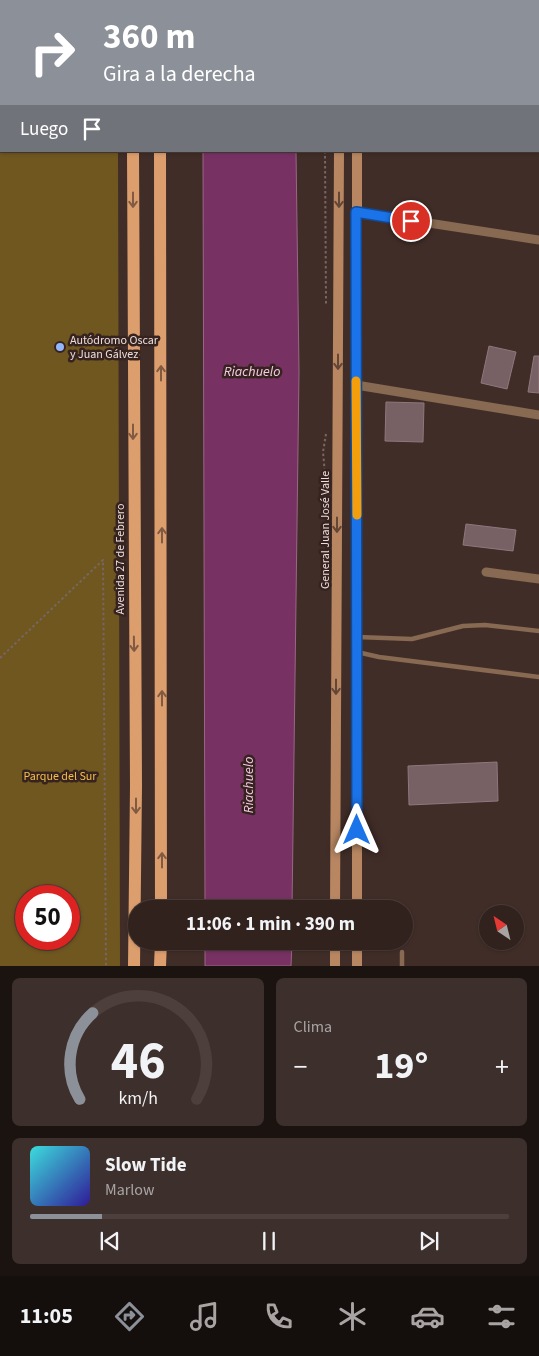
<!DOCTYPE html>
<html lang="es">
<meta charset="utf-8">
<style>
:root{--surface:#31221e;--page:#3d2f2b;--text:#f1f3f6;--muted:#a8a4a4;--line:#4c3f3c;--accent:#8c9099}
body{margin:0;font-family:"Source Sans 3",sans-serif;background:var(--page);color:var(--text);height:100vh;display:flex;flex-direction:column;font-size:19px;white-space:nowrap}
*{box-sizing:border-box;margin:0}
p{font-size:16px;color:var(--muted)}
.icon{flex:none;width:28px;height:28px;fill:none;stroke:currentColor;stroke-width:2;stroke-linecap:round;stroke-linejoin:round}
.map{position:relative;height:966px;overflow:hidden}
.drawer{display:flex;flex-direction:column;gap:12px;padding:12px;background:#1b1310;flex:1}
.drawer>*{flex:none}
.banner{position:absolute;left:0px;top:0px;width:540px;height:152px;box-shadow:0 1px 4px #0004,0 0 0 1px var(--line);background:#8c9099;color:#fff;overflow:hidden}
.needle{width:32px;rotate:325deg}
.buttons{position:absolute;left:479px;top:905px;display:grid;gap:10px}
.buttons a{display:grid;place-items:center;width:45px;height:45px;border-radius:50%;background:var(--surface);box-shadow:0 1px 4px #0004,0 0 0 1px var(--line);font-size:25px}
.speed{position:absolute;left:15px;top:885px;display:flex;gap:10px;font-size:25px;font-weight:700;text-align:center}
.speed>*{display:grid;place-content:center;width:65px;height:65px;border-radius:50%;background:var(--surface);box-shadow:0 1px 4px #0004,0 0 0 1px var(--line);line-height:1}
.speed .limit{border:8px solid #d22;background:#fff;color:#111}
.pin{position:absolute;display:grid;place-items:center;width:42px;height:42px;color:#fff;margin:-21px;border:2px solid #fff;border-radius:50%;box-shadow:0 1px 5px #0007}
.me{position:absolute;width:55px;margin:-28px;rotate:0deg;stroke-linejoin:round;filter:drop-shadow(0 0 4px #0008)}
.turn{display:flex;align-items:center;gap:18px;height:105px;padding:0 20px;font-size:22px}
.turn .icon{width:65px;height:65px;stroke-width:2.5}
.turn b{display:block;font-size:35px;line-height:42px}
.then{display:flex;align-items:center;height:48px;padding:0 20px;background:#0003;gap:10px;font-size:19px}
.big{font-size:38px;font-weight:700;line-height:1.1}
.drawer .tile{flex:1;display:flex;flex-direction:column;justify-content:center;gap:8px;min-width:0;padding:0 18px;border-radius:8px;background:var(--page)}
.drawer .dial{align-items:center;gap:0}
.dial svg{height:130px;overflow:visible;fill:none;stroke:var(--line);stroke-width:7;stroke-linecap:round;text-anchor:middle}
.dial text{fill:var(--text);stroke:none}
.song{display:flex;align-items:center;gap:15px}
.cover{width:60px;height:60px;border-radius:8px;background:linear-gradient(135deg,hsl(180 70% 55%),hsl(250 70% 35%))}
.played{height:5px;border-radius:2px;background:linear-gradient(90deg,var(--accent) 15%,var(--line) 15%)}
.keys{display:flex;justify-content:space-around;direction:ltr}
.heat{display:flex;justify-content:space-between;align-items:center;font-size:28px;direction:ltr}
.drawer .tiles{flex:1;display:grid;gap:12px;grid-template-columns:1fr 1fr}
.tile:last-child{grid-column:span 2}
.trip{position:absolute;left:128px;top:900px;width:285px;height:50px;border-radius:25px;background:var(--surface);box-shadow:0 1px 4px #0004,0 0 0 1px var(--line);font-weight:700;line-height:50px;text-align:center}
.menu{display:flex;height:80px;justify-content:space-around;align-items:center;background:#140e0c;color:var(--muted)}
.menu .icon{width:35px;height:35px}
.menu .on{color:var(--accent)}
.menu b{font-size:22px;color:var(--text)}
.map>svg:first-child{display:block}
.green{fill:#705720;fill-rule:evenodd}
.water{fill:#773263;stroke:#9a6687}
.building{fill:#786165;stroke:#8f777b}
.lines{fill:none;stroke-linecap:round;stroke-linejoin:round}
.path{stroke:#776661;stroke-width:2;stroke-dasharray:2.5 2.5;stroke-linecap:butt}
.service{stroke:#886952;stroke-width:4.5}
.minor{stroke:#886952;stroke-width:9}
.secondary{stroke:#b88762;stroke-width:10}
.primary{stroke:#dd9e6e;stroke-width:12}
.oneway{stroke:#815a43}
.oneway2{stroke:#644636}
.route-casing{stroke:#114b97;stroke-width:12}
.route{stroke:#1a73e8;stroke-width:9}
.slow{stroke:#f59e0b;stroke-width:9}
.poi-dot{fill:#93b7fd;stroke:#36231f;stroke-width:2}
.labels{text-anchor:middle;stroke-width:5;stroke-linejoin:round;paint-order:stroke}
.poi-label{font-size:12px;fill:#ebdedb;stroke:#36231f;text-anchor:start}
.street-label{font-size:12px;fill:#ebdedb;stroke:#36231f}
.park-label{font-size:12px;fill:#f4be46;stroke:#36231f}
.water-label{font-size:14px;font-style:italic;fill:#f4cae4;stroke:#36231f}
</style>
<div class="map">
<svg width="539" height="966" viewBox="0 0 539 966">
<rect width="100%" height="100%" fill="#412d28"/>
<path class="green" d="M0,0H118L1,1V151H118L120,966H0ZM69,896V939H26V896Z"/>
<path class="water" d="M202,0H293V1H202Z
M203,151H296L299,371L292,909H205Z
M205,941H292L291,966H205Z"/>
<path class="building" d="M489,346L516,352L507,389L481,383Z
M534,356H539V393L528,392Z
M386,402L424,403L423,442L385,441Z
M466,524L516,530L513,551L463,545Z
M497,762L498,801L409,805L408,766Z"/>
<g class="lines">
<path class="path" d="M325,1V0
M325,151L326,304
M326,486L323,452L326,434
M0,658L103,560L106,966"/>
<path class="service" d="M357,637L412,639L463,626L485,625L539,631
M357,652L379,657L539,677
M402,966V952"/>
<path class="minor" d="M357,212L539,240
M356,385L539,415
M486,572L539,579"/>
<path class="secondary" d="M339,0V1
M357,1V0
M357,151V909
M335,909L339,151
M357,941V966
M335,966V941"/>
<path class="primary" d="M132,0V1
M160,0V1
M133,151L136,786L134,966
M160,151L161,909
M160,966L161,941"/>
</g>
<defs><path id="oneway-shaft" d="M-6 0H5M1.5-3L5.5 0L1.5 3" fill="none" stroke-width="1.6" stroke-linecap="round" stroke-linejoin="round" transform="scale(1.25)"/></defs>
<g class="oneway">
<use href="#oneway-shaft" transform="translate(133 200) rotate(90)"/>
<use href="#oneway-shaft" transform="translate(161 373) rotate(-90)"/>
<use href="#oneway-shaft" transform="translate(133 432) rotate(90)"/>
<use href="#oneway-shaft" transform="translate(162 535) rotate(-90)"/>
<use href="#oneway-shaft" transform="translate(134 644) rotate(89)"/>
<use href="#oneway-shaft" transform="translate(162 698) rotate(-90)"/>
<use href="#oneway-shaft" transform="translate(136 806) rotate(90)"/>
<use href="#oneway-shaft" transform="translate(162 860) rotate(-90)"/>
</g>
<g class="oneway2">
<use href="#oneway-shaft" transform="translate(339 200) rotate(90)"/>
<use href="#oneway-shaft" transform="translate(338 362) rotate(90)"/>
<use href="#oneway-shaft" transform="translate(337 525) rotate(90)"/>
<use href="#oneway-shaft" transform="translate(336 687) rotate(90)"/>
</g>
<g class="lines">
<defs>
<path id="route" d="M357,830L356,212L411,221"/>
</defs>
<use href="#route" class="route-casing"/>
<use href="#route" class="route"/>
<path class="slow" d="M356,381L357,515"/>
</g>
<circle class="poi-dot" cx="60" cy="347" r="5"/>
<g class="labels">
<g class="poi-label">
<text x="70" y="344">Autódromo Oscar<tspan x="70" dy="14">y Juan Gálvez</tspan></text>
</g>
<g class="street-label">
<text transform="translate(325 530) rotate(-90)" y="4">General Juan José Valle</text>
<text transform="translate(120 559) rotate(-90)" y="4">Avenida 27 de Febrero</text>
</g>
<g class="park-label">
<text x="60" y="780">Parque del Sur</text>
</g>
<g class="water-label">
<text x="252" y="376">Riachuelo</text>
<text transform="translate(248 785) rotate(-90)" y="5">Riachuelo</text>
</g>
</g>
</svg>
<div class="buttons">
<a><svg class="needle" viewBox="-14 -14 28 28"><path d="M0-13l5 13h-10z" fill="#e53935"/><path d="M0 13l5-13h-10z" fill="#a8a4a4"/></svg></a>
</div>
<div class="speed"><div class="limit">50</div></div>
<div class="pin" style="left:411px;top:221px;background:#d93025"><svg class="icon" aria-label="arrive" viewBox="0 0 24 24"><path d="M6 21V4h12l-3 4 3 4H6"/></svg></div>
<svg class="me" style="left:357px;top:830px" viewBox="-20 -20 40 40"><path d="M0-17L14 15 0 8-14 15z" fill="#1a73e8" stroke="#fff" stroke-width="4"/></svg>
<div class="trip">11:06 · 1 min · 390 m</div>
<div class="banner">
<div class="turn"><svg class="icon" aria-label="right" viewBox="0 0 24 24"><path d="M7 20v-9h11M14 6l5 5-5 5"/></svg><div><b>360 m</b>Gira a la derecha</div></div>
<div class="then">Luego<svg class="icon" aria-label="arrive" viewBox="0 0 24 24"><path d="M6 21V4h12l-3 4 3 4H6"/></svg></div>
</div>
</div>
<section class="drawer">
<div class="tiles">
<div class="tile dial"><svg viewBox="0 0 100 80">
<path d="M14 69A42 42 0 1 1 86 69"/>
<path d="M14 69A42 42 0 0 1 22 16" stroke="#8c9099"/>
<text x="50" y="56" font-size="32" font-weight="700">46</text>
<text x="50" y="72" font-size="11">km/h</text>
</svg></div>
<div class="tile"><p>Clima</p>
<div class="heat"><a>−</a><b class="big">19°</b><a>+</a></div>
</div>
<div class="tile">
<div class="song"><i class="cover"></i><div><b>Slow Tide</b><p>Marlow</p></div></div>
<div class="played"></div>
<div class="keys"><svg class="icon" aria-label="previous" viewBox="0 0 24 24"><path d="M18 5L8 12l10 7zM5 5v14"/></svg><svg class="icon" aria-label="pause" viewBox="0 0 24 24"><path d="M8 5v14M16 5v14"/></svg><svg class="icon" aria-label="next" viewBox="0 0 24 24"><path d="M6 5l10 7-10 7zM19 5v14"/></svg></div>
</div>
</div>
</section>
<nav class="menu">
<b>11:05</b>
<svg class="icon on" aria-label="directions" viewBox="0 0 24 24"><path d="M12 3l9 9-9 9-9-9zM9 14v-3h6M13 9l2 2-2 2"/></svg>
<svg class="icon" aria-label="music" viewBox="0 0 24 24"><path d="M9 18V5l10-2v13"/><circle cx="6" cy="18" r="3"/><circle cx="16" cy="16" r="3"/></svg>
<svg class="icon" aria-label="phone" viewBox="0 0 24 24"><path d="M5 4h4l2 5-3 2q2 4 5 5l2-3 5 2v4C11 20 4 13 5 4z"/></svg>
<svg class="icon" aria-label="climate" viewBox="0 0 24 24"><path d="M12 3v18M4 7l16 10M4 17L20 7"/></svg>
<svg class="icon" aria-label="car" viewBox="0 0 24 24"><path d="M5 17H2v-5l4-1 3-4h7l3 4 3 1v5h-3M9 17h6M6 11h13"/><circle cx="7" cy="17" r="2"/><circle cx="17" cy="17" r="2"/></svg>
<svg class="icon" aria-label="filters" viewBox="0 0 24 24"><path d="M4 7h16M4 17h16"/><circle cx="9" cy="7" r="2"/><circle cx="15" cy="17" r="2"/></svg>
</nav>
